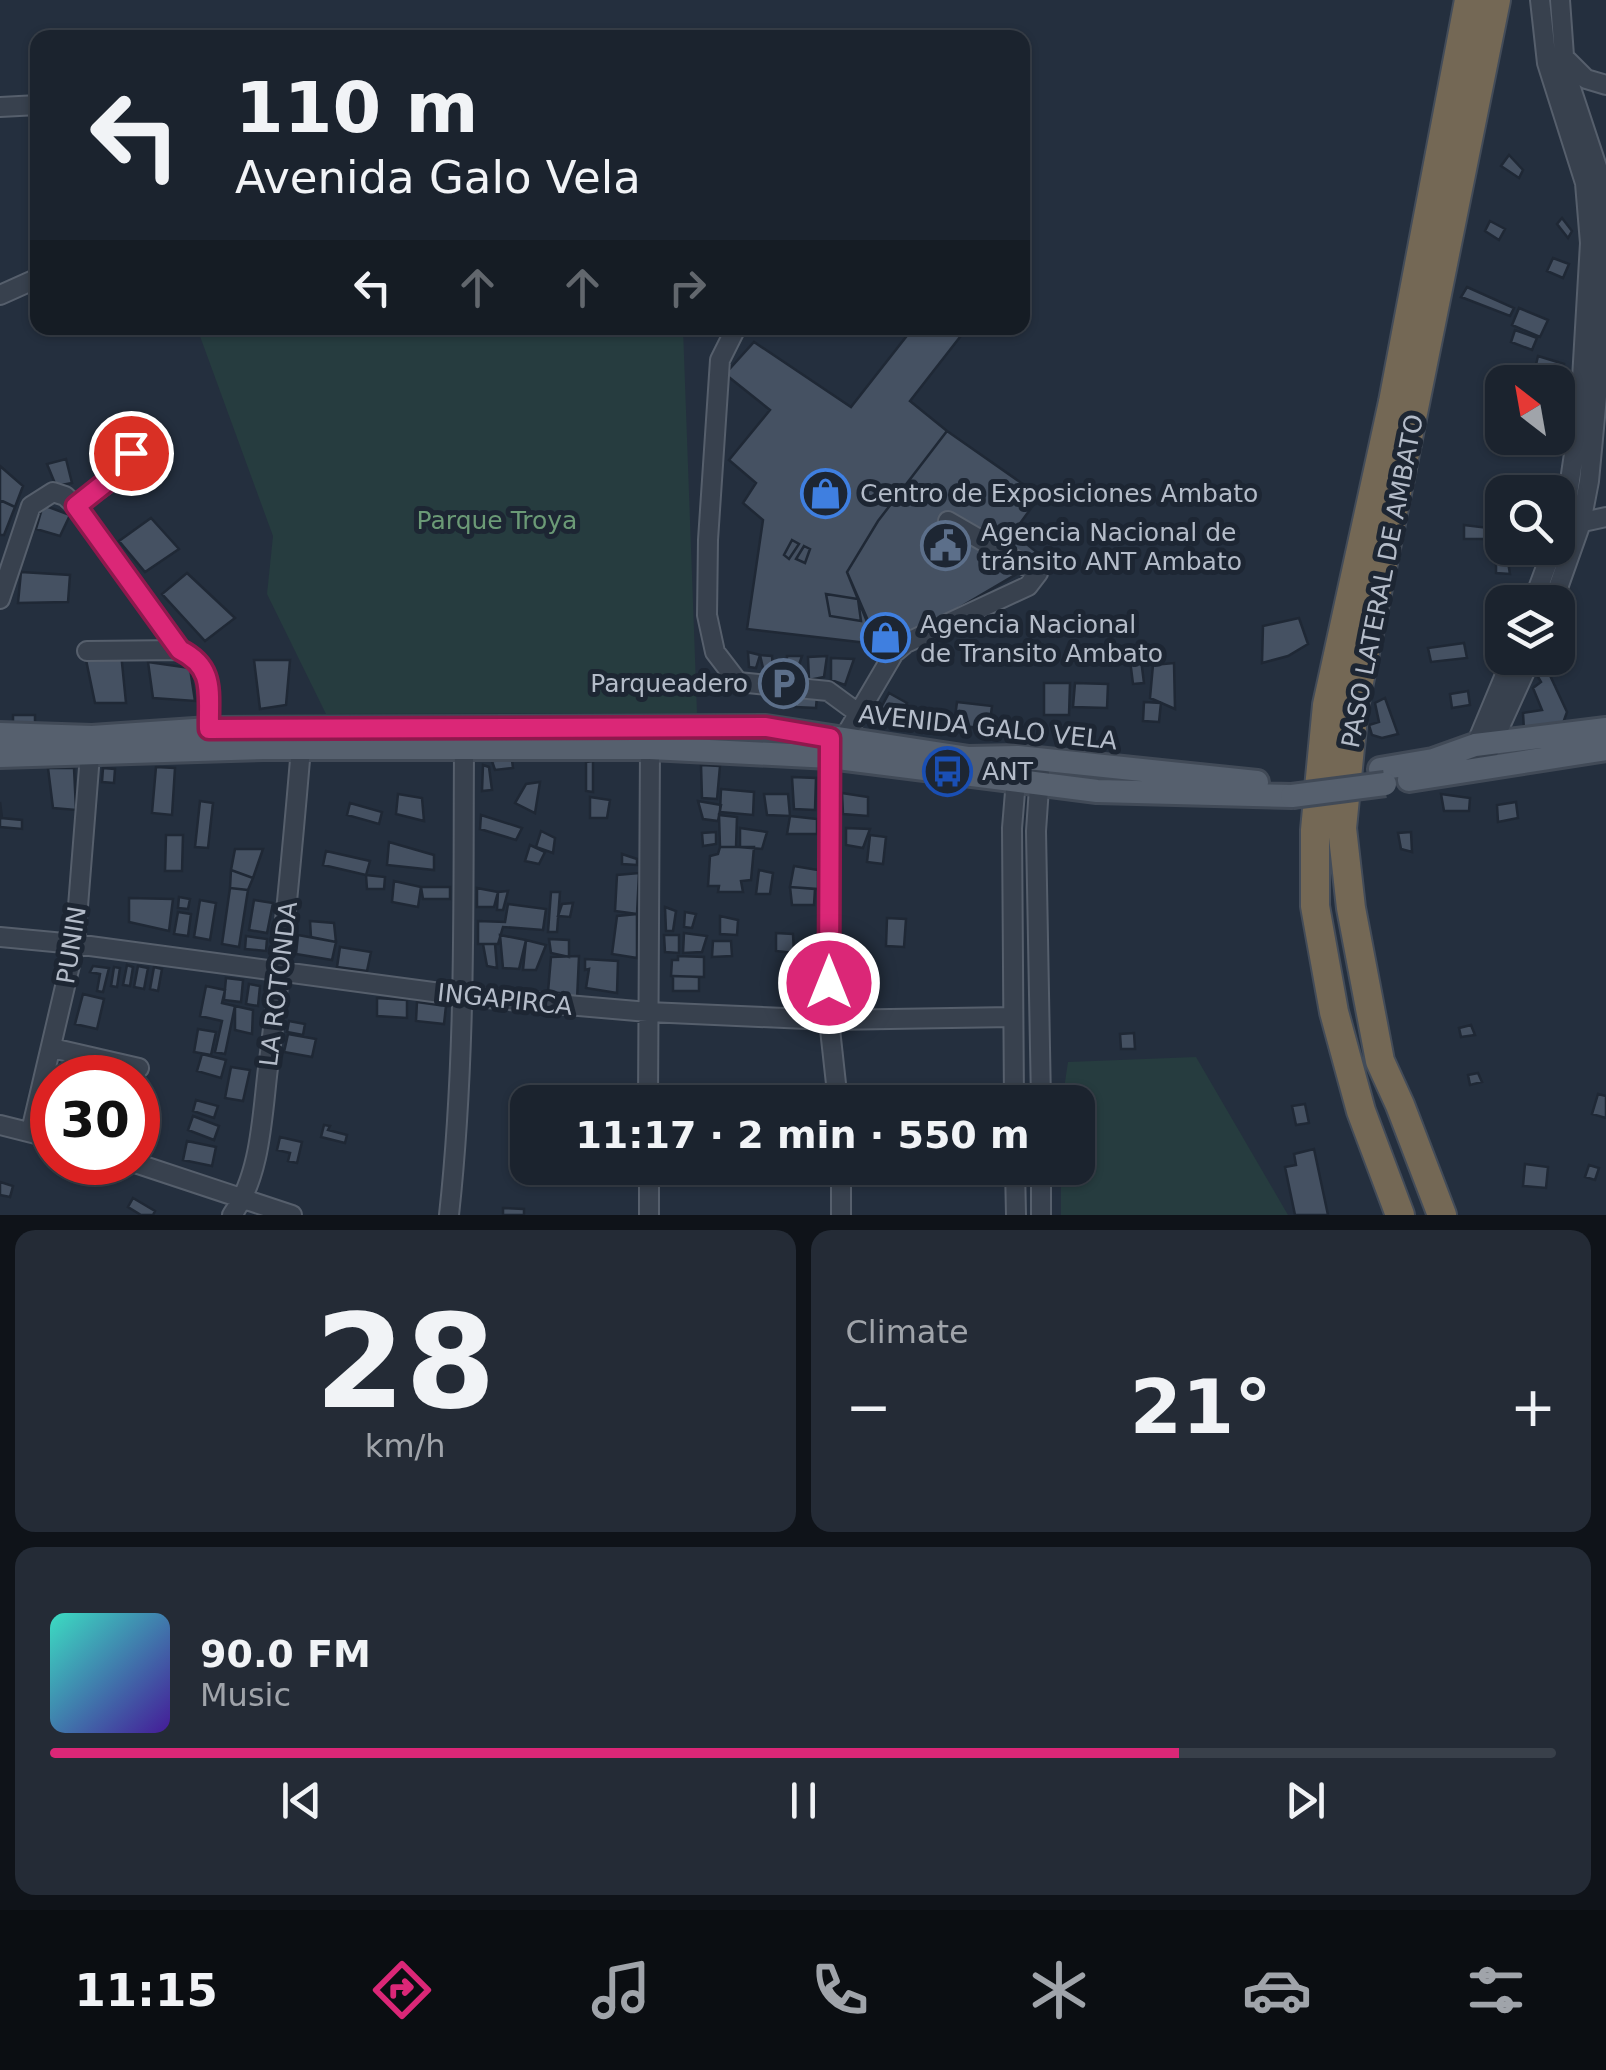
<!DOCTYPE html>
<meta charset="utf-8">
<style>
:root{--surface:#1b232e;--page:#242b36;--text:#f1f3f6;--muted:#a0a4aa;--line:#39404a;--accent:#db2777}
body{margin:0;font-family:"DejaVu Sans",sans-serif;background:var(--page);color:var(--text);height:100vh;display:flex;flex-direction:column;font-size:38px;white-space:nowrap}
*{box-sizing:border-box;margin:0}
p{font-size:32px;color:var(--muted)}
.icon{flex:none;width:55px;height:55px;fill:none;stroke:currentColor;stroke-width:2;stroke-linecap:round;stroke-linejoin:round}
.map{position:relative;height:1215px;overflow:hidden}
.side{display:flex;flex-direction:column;gap:15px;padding:15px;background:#0f1319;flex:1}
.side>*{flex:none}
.guide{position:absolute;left:30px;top:30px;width:1000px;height:305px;border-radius:20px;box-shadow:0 2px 8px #0004,0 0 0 2px var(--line);background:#1b232e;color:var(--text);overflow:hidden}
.needle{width:65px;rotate:329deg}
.fabs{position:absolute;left:1485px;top:365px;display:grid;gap:20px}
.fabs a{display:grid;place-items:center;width:90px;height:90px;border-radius:20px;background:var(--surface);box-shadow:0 2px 8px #0004,0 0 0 2px var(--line);font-size:50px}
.speed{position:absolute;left:30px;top:1055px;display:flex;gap:20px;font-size:50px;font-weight:700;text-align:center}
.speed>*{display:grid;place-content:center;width:130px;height:130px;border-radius:50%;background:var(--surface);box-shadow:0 2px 8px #0004,0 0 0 2px var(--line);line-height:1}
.speed .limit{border:15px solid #d22;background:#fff;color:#111}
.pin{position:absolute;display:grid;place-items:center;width:85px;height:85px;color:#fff;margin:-42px;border:5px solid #fff;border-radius:50%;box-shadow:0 2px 10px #0007}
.me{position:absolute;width:110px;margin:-55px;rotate:0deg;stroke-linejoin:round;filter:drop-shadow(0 0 8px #0008)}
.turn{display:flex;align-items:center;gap:35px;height:210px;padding:0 40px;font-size:45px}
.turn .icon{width:130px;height:130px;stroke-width:2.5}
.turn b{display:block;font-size:70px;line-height:85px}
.lanes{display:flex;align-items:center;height:95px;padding:0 40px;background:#0003;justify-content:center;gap:50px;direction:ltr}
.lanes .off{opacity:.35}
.big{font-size:75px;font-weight:600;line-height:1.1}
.side .card{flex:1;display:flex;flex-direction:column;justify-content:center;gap:15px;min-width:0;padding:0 35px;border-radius:20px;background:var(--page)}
.side .dial{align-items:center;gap:0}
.dial b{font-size:130px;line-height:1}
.song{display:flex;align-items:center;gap:30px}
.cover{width:120px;height:120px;border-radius:15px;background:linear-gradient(135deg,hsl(170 70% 55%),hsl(260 70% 35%))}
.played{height:10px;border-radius:5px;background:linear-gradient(90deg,var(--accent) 75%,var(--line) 75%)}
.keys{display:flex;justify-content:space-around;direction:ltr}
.heat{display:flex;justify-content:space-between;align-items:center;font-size:55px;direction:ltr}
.side .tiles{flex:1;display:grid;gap:15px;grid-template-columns:1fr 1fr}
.card:last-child{grid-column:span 2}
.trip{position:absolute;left:510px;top:1085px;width:585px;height:100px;border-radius:20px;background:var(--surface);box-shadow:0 2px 8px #0004,0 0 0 2px var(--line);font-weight:600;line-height:100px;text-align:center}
.menu{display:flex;height:160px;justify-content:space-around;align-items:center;background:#0b0e12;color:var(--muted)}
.menu .icon{width:70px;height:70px}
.menu .active{color:var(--accent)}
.menu b{font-size:45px;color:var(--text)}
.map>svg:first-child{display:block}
.green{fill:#263c3f}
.building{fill:#455162;stroke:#1f2835;stroke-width:2.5}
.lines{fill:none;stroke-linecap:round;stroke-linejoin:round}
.minor-casing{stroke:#565f6c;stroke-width:22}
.major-casing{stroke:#414a57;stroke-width:28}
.highway-casing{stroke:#434c59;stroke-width:32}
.minor{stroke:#38414e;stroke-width:18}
.major{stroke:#56606e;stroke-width:22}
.highway{stroke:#746855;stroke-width:28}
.major-bridge-casing{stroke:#414a57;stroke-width:28;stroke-linecap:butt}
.major-bridge{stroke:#56606e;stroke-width:22}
.route-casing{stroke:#8e194d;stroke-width:25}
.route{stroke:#db2777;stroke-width:18}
.labels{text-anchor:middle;stroke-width:10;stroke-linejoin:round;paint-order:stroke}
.poi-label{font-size:25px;fill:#b4bcc9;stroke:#1d2633;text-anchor:start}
.park-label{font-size:25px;fill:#6b9a76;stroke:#1d2633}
.street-label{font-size:25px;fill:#b4bcc9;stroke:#1d2633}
</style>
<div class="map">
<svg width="1606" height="1215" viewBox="0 0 1606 1215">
<rect width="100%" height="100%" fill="#242f3e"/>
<path class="green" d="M197,328H683L697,713L326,714L267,594L273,536Z
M1196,1057L1288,1215H1061V1168H1078V1102H1062L1068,1062Z"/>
<path class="building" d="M1509,155L1523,170L1519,178L1501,166Z
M1562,218L1572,231L1568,238L1557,224Z
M1490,221L1505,229L1499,240L1485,231Z
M1553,258L1569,264L1563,278L1547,271Z
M1467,287L1514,308L1510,316L1461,297Z
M1519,308L1548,320L1540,337L1512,325Z
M913,328H967L910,401L947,431L878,521L847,572L876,644L747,629L763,520L743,503L756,483L729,460L770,410L725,374L754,342L851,407Z
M1515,330L1537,338L1532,350L1511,342Z
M1538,356L1564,364L1560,392L1558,382H1532Z
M947,431L1040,496L1013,533L1044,558L882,653L847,572L878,521Z
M66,459L72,483L56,486L47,464Z
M0,466L23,486L15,507L0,500Z
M0,500L15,507L4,535H0Z
M43,505L70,515L60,536L36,529Z
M151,518L179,549L145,572L119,541Z
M1464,525L1489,528L1490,539H1464Z
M792,540L799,544L789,559L784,555Z
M804,546L810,549L805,563L796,559Z
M1496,556H1507L1510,574L1496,573Z
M21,572L70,575L68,602L18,603Z
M187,573L235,618L205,641L162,594Z
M826,594L858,599L861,621L830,616Z
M1299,618L1308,644L1288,656L1262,663L1263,626Z
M1464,643L1467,658L1431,662L1428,648Z
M748,652L760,655L756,668L749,667Z
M121,653L126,703H95L85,655Z
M760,655L772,656L773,671L763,668Z
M787,656H802L796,674L787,670Z
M827,656L824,677L809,680L808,657Z
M831,658L854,659L845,685L831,680Z
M1141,659L1144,683L1133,684L1130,660Z
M254,660H290L286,705L260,709Z
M148,662L190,668L195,701L153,698Z
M1174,663L1175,709L1150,698L1153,665Z
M1547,669L1567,712L1562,726L1524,730L1523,713L1542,710L1533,688L1541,682L1537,675Z
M1044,683H1070L1069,715H1044Z
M1075,683L1108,684L1107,708L1073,707Z
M1468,691L1470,705L1452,708L1450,694Z
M798,693L817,695L816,708L795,707Z
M889,693L907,703L894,727L876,717Z
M1385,698L1398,734L1382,738L1372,735L1369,725L1379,722L1375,703Z
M957,702L992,706L989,729L954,725Z
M1144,702L1161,703L1159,722L1143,721Z
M13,715H35V725H13Z
M512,760L513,768L495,770L492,761Z
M593,761V792L586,791V762Z
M483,765L489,767L492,790L482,791Z
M701,765L720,766L717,799L702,798Z
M156,767L175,768L172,815L152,813Z
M48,768H74L76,810L53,808Z
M103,768L115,769L114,783L102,782Z
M792,777L816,778L815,810L794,809Z
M540,782L535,813L515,803L526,784Z
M721,789L754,792L753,815L720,812Z
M842,793L868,797V816L843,814Z
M398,794L422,798L424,821L396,814Z
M764,794H788L790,816L767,815Z
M1441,794L1470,798L1469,811H1444Z
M590,797L610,800L607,818H590Z
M200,801L213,803L208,848L195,847Z
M698,801L721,805L718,821L703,819Z
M0,802L2,818L22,820V829L0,827Z
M1516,802L1518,818L1498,822L1497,805Z
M350,803L382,812L379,824L347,815Z
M481,815L522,828L516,840L480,829Z
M719,815L737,817L736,847H720Z
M790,816L817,819V834H787Z
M740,828L767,832L762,849L740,847Z
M846,828L870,829L863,848L846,845Z
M541,831L555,838L553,853L536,847Z
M716,832V844L703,846L702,833Z
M1411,832L1412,852L1401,849L1398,833Z
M166,835H183L182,871H165Z
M870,835L886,837L883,864L867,862Z
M389,842L434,855V870L387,865Z
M530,845L545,852L539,864L525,861Z
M720,847H754L751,880L741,881L743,892H718L719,886H708L710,856L718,854Z
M235,849H263L253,878L231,870Z
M326,851L370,861L366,875L323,865Z
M622,854L637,859V865L622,864Z
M794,866L818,870V889L790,887Z
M231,870L253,878L248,890L230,888Z
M759,870L773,873L770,894H756Z
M639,873L637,914L615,911L617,875Z
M366,875L385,877L384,889H367Z
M394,881L421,887L418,907L392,902Z
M421,887H450V899H423Z
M790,887L815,889L814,905H792Z
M230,888L248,890L239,947L222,944Z
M477,888L498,892L494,907H477Z
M508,891L503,910H497L498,892Z
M551,892H560L557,932H548Z
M179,897L190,899L188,909L178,908Z
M129,898L173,899L169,931L129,922Z
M200,900L216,903L210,940L194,937Z
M254,900L273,903L267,933L249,930Z
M573,903L570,917L558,916L562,904Z
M508,904L546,909L543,930L503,927L498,944H478V921L505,922Z
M665,907L676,911L673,931H666Z
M178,912L191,914L188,936L174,934Z
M685,912L696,914L692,928L684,927Z
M637,914V958L612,954L617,916Z
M720,916L738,920L737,935L720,934Z
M887,918L906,919L904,947L886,946Z
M310,921L334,923L336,942L311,937Z
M684,933L707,936L702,952L683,953Z
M776,933L793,934L794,953L776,951Z
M298,935L336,942L332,960L296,954Z
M500,935L526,940L519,969L503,968Z
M664,935H679V953L665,952Z
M246,936L267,939L266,951L245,949Z
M549,939L569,940V957L551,953Z
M526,940L546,945L536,970H523Z
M713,941H731L732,956L712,957Z
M483,944H495L497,968L487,966Z
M340,947L371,952L367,971L337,967Z
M579,956L577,1000H561L559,993L548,992L551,957Z
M678,956L704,957V977L671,976L672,960H678Z
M585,959L618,961L617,993L586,988L589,969L585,970Z
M127,965L133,967L130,986L123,985Z
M93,966L109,968L103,992L97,991L100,974L90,972Z
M138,966L148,968L144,989L134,987Z
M114,967L120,968L117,987L111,986Z
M154,967L162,969L158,991L150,989Z
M673,976L699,977V991H673Z
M226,978L243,980L241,1002L224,1000Z
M249,984L260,986L258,1006L246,1004Z
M206,986L225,990L222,1003L235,1006L225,1054L215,1052L222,1021L200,1016Z
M83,994L104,999L97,1029L75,1024Z
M377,998L407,1000V1018L377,1016Z
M417,1002L446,1006L444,1024L416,1021Z
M235,1006L253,1010L252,1034L235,1030Z
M289,1021L305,1024L303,1035L287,1032Z
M1471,1025L1475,1035L1461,1037L1459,1028Z
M198,1029L216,1032L211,1055L194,1052Z
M1134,1033L1135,1049H1121L1120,1034Z
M288,1034L316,1039L312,1057L284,1052Z
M202,1054L226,1060L221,1078L197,1071Z
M231,1067L250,1070L243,1101L225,1098Z
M1478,1073L1482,1082L1470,1085L1468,1075Z
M1598,1094L1606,1096V1118L1592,1114Z
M196,1100L218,1106L214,1118L193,1111Z
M1305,1104L1309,1123L1296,1125L1292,1106Z
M193,1116L219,1126L214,1140L188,1130Z
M324,1125L330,1126L328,1130L347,1135L345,1143L321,1137Z
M280,1137L302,1142L297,1163L288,1161L290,1153L277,1150Z
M187,1141L216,1147L212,1166L183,1160Z
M1314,1149L1328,1215H1295L1285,1167L1296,1165L1294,1154Z
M1525,1164L1548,1167L1546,1188L1523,1186Z
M1589,1165L1599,1168L1595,1180L1585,1177Z
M0,1182L13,1186L10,1197L0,1195Z
M133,1198L155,1211L153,1215H141L128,1207Z
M503,1208L524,1209V1215H503Z"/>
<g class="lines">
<defs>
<path id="minor" d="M1540,0L1547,63L1585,183L1590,243L1580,413L1567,501L1558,532
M1564,57L1586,79L1606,85
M0,107L38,105
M0,295L38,278
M736,328L720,360L708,540L707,615L715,652L738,682L828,691L858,713
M76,506L180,650C218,669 208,701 210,738
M1574,524L1606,517
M0,599L31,506L53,492L65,496L76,506C107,480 136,477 126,431
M1533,602L1553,548
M1553,602L1581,523L1589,481L1602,343L1604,244L1601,179L1565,70L1560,0
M87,651L180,650
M844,738L894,653L906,643L1028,586L1038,573L948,521
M830,748L829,1020L838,1102
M1488,753L1531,658
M1472,754L1512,658
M1040,773L1036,831L1041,1102
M0,937L75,944L463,996L648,1012L829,1020L1012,1017
M52,1048L139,1068
M648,1102L650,748
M1014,1102L1012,828L1017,768
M0,1125L52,1138
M31,1131L75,944L90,755
M132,1162L292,1215
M649,1168V1215
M841,1168V1215
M1015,1168L1016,1215
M232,1215C261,1175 262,1116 268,1068C282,962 292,855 301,748
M449,1215C466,1060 463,904 464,749
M1041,1215V1168"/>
<path id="major" d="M0,734L92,737L209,729L766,727L969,758L1018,757L1257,782
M0,756L264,748H650L830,757L1097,791L1292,796
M1380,769L1433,760L1475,745L1606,729
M1409,780L1606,749"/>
<path id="highway" d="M1400,1215L1361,1111L1334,1012L1315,906V830L1327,705L1393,402L1469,0
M1442,1215L1400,1105L1380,1061L1351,908L1342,828L1354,707L1496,0"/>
</defs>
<use href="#minor" class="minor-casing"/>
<use href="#major" class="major-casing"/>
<use href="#highway" class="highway-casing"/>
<use href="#minor" class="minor"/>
<use href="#major" class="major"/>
<use href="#highway" class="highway"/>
<defs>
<path id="major-bridge" d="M1292,796L1385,784"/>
</defs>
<use href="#major-bridge" class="major-bridge-casing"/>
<use href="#major-bridge" class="major-bridge"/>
</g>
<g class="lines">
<defs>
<path id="route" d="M131,453L124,468L76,506L180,650C216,668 208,693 209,729L766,727L830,738L829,983"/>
</defs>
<use href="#route" class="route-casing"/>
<use href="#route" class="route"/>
</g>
<defs>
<symbol id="shop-ring" viewBox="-11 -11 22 22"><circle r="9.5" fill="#1d2633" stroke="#3f7fe0" stroke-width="1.5"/><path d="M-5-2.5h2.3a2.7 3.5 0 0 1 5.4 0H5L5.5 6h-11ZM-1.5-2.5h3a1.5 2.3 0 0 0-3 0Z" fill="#3f7fe0"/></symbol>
<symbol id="civic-ring" viewBox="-11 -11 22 22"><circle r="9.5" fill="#1d2633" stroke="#5c6f8a" stroke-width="1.5"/><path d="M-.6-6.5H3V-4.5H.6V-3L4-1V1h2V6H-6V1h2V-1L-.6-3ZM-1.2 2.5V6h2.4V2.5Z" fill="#5c6f8a"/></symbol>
<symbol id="parking-ring" viewBox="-11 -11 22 22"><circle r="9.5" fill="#1d2633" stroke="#5c6f8a" stroke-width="1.5"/><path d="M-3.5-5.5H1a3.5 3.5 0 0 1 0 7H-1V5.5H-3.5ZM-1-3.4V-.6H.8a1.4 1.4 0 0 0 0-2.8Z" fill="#5c6f8a"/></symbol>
<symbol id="bus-ring" viewBox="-11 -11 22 22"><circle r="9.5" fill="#1d2633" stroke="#1a4fb4" stroke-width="1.5"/><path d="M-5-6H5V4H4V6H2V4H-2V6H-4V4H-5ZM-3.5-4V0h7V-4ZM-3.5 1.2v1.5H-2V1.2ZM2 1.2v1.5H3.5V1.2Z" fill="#1a4fb4"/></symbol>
</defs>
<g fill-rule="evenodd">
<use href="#shop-ring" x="798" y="466" width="55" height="55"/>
<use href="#civic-ring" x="918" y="518" width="55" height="55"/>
<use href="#shop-ring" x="858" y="610" width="55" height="55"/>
<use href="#parking-ring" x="756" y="656" width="55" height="55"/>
<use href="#bus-ring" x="920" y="744" width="55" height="55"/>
</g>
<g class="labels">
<g class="poi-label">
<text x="860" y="502">Centro de Exposiciones Ambato</text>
<text x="981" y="541">Agencia Nacional de<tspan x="981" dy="29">tránsito ANT Ambato</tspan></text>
<text x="920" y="633">Agencia Nacional<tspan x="920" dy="29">de Transito Ambato</tspan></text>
<text x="748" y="692" text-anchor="end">Parqueadero</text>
<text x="982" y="780">ANT</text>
</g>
<g class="park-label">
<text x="497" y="529">Parque Troya</text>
</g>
<g class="street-label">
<text transform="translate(1382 581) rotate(-79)" y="9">PASO LATERAL DE AMBATO</text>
<text transform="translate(988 727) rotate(6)" y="9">AVENIDA GALO VELA</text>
<text transform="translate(71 945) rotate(-81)" y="9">PUNIN</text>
<text transform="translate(278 984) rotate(-83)" y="9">LA ROTONDA</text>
<text transform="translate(505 999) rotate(6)" y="9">INGAPIRCA</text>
</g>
</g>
</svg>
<div class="fabs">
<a><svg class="needle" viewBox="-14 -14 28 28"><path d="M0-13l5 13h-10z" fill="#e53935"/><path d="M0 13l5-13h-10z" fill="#a0a4aa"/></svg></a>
<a><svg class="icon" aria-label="search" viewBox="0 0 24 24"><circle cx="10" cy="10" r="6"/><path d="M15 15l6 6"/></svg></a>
<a><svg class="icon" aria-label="layers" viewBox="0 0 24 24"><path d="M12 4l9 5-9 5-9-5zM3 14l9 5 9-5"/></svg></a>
</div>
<div class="speed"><div class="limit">30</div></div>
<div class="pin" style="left:131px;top:453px;background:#d93025"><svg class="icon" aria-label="arrive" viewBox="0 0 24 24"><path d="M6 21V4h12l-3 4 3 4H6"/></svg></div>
<svg class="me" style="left:829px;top:983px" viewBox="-20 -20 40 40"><circle r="17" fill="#db2777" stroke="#fff" stroke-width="3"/><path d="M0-11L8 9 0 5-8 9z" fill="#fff"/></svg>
<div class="trip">11:17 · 2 min · 550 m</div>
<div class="guide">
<div class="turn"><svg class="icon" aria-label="left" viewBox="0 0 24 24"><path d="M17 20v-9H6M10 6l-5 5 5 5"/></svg><div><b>110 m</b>Avenida Galo Vela</div></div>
<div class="lanes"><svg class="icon" aria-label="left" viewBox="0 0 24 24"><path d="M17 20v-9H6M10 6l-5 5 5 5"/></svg><svg class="icon off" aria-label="ahead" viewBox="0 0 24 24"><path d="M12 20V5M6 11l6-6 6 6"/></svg><svg class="icon off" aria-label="ahead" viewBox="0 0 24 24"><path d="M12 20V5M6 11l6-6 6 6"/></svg><svg class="icon off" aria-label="right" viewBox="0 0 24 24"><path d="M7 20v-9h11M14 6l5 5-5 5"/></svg></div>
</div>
</div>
<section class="side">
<div class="tiles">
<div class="card dial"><b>28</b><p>km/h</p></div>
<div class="card"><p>Climate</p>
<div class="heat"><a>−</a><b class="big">21°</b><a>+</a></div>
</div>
<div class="card">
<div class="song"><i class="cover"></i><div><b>90.0 FM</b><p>Music</p></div></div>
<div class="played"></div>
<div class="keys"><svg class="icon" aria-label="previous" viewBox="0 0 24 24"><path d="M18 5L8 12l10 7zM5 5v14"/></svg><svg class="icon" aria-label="pause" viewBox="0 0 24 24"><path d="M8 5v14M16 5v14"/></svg><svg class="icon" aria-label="next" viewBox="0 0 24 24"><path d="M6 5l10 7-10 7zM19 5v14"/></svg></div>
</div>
</div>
</section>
<nav class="menu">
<b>11:15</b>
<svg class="icon active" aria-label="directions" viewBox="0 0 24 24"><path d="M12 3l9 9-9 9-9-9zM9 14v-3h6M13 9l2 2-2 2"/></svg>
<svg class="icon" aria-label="music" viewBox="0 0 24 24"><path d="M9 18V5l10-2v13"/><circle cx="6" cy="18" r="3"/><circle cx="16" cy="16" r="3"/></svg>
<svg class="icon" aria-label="phone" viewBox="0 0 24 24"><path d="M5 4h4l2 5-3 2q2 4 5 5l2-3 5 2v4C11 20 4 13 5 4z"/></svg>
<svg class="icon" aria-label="climate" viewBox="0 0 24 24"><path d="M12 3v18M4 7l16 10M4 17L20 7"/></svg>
<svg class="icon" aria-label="car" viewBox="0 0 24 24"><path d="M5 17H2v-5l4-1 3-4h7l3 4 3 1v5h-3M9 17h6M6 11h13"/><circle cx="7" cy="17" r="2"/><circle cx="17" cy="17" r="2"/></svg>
<svg class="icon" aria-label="filters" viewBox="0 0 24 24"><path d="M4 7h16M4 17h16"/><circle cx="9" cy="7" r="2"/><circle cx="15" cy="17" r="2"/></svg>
</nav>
